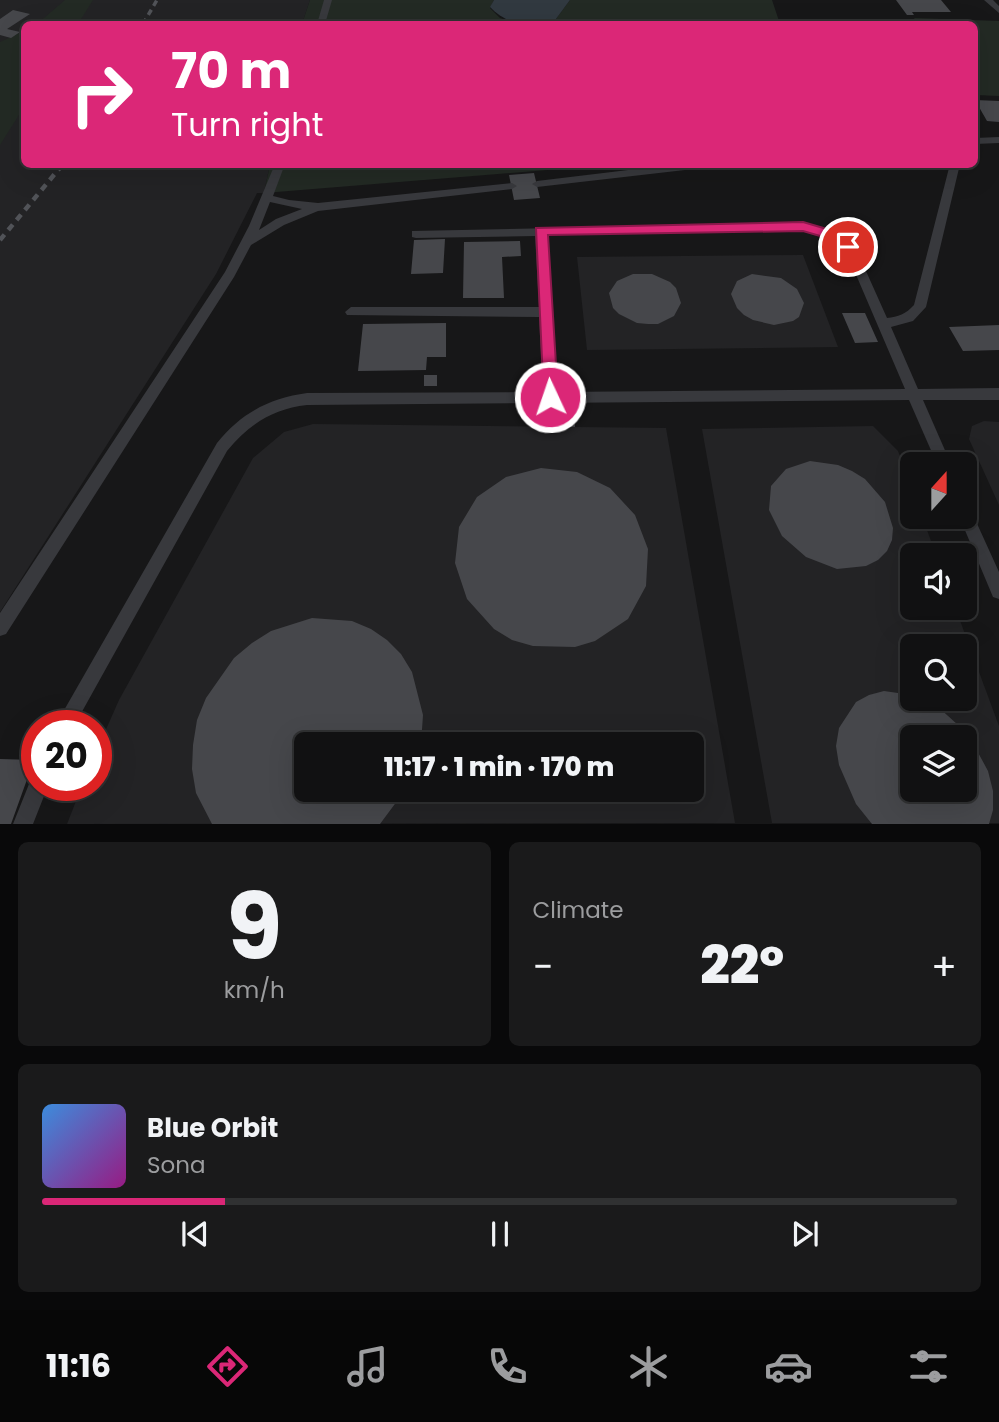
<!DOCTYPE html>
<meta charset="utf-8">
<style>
:root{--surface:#111112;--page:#1a1a1b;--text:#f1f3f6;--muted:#9c9d9f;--line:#303132;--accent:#db2777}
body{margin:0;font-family:Poppins,sans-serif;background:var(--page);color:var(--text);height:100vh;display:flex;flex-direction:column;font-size:26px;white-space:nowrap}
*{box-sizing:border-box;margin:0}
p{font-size:23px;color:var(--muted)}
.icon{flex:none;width:38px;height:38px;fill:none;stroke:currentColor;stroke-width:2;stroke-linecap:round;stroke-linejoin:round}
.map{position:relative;height:824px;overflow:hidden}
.details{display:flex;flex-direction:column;gap:18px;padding:18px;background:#09090a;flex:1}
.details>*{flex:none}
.banner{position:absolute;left:21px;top:21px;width:957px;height:147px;border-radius:10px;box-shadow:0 7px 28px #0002,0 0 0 2px var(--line);background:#db2777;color:#fff;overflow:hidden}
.needle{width:46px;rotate:21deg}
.tools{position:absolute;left:900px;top:452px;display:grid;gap:14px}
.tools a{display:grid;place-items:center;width:77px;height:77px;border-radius:10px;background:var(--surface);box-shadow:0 7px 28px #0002,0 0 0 2px var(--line);font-size:35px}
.speed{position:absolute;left:21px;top:710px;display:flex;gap:14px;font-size:35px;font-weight:700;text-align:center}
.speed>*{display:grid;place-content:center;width:91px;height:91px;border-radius:50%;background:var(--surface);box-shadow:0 7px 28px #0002,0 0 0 2px var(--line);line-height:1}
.speed .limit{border:10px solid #d22;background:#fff;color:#111}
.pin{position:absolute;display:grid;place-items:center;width:60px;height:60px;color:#fff;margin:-30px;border:4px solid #fff;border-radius:50%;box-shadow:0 2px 7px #0007}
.me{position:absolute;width:77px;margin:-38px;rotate:357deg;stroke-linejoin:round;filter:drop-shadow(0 0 5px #0008)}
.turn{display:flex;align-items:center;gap:24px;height:147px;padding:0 35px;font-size:32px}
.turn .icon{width:91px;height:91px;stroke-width:2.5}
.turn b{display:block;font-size:49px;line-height:60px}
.big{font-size:52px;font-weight:800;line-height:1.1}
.details .tile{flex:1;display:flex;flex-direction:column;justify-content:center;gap:10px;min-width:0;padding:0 24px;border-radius:10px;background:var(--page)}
.details .dial{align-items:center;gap:0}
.dial b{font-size:91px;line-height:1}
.song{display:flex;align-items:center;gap:21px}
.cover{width:84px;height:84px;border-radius:10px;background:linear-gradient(135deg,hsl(210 70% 55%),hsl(310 70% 35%))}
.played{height:7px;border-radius:4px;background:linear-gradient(90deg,var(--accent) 20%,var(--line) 20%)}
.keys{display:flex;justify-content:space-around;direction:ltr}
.heat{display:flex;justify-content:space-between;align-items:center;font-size:38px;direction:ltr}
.details .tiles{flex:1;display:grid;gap:18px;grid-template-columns:1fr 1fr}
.tile:last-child{grid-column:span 2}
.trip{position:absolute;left:294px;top:732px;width:410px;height:70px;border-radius:10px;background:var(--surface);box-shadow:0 7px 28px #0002,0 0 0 2px var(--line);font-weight:800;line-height:70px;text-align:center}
.tab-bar{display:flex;height:112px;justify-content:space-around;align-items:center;background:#070707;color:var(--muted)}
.tab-bar .icon{width:49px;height:49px}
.tab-bar .active{color:var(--accent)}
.tab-bar b{font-size:32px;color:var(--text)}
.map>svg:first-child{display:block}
.built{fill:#232325;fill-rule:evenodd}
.green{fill:#232a24}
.water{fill:#313940}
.building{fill:#46474b;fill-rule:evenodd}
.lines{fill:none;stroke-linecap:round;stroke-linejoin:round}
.service{fill:#38393d;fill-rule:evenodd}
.rail-far1{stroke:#515358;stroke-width:3.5;stroke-dasharray:6 4.5;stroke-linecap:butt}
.rail{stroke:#515358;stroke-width:4.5;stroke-dasharray:7 6;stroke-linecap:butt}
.route{fill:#db2777;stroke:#8e194d;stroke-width:2}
</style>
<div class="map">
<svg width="999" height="824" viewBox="0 0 999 824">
<rect width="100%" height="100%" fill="#171718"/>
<path class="built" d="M0,0H310L302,24H24V164L270,165L264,193H257L216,274L0,612Z
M803,255L838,347L587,350L577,257Z
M984,421L999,422V505L969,439L972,426Z
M313,424L666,428L735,823L67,824L82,786H96V752L119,700L253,458L284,432ZM306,744H691V789H306Z
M873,426L898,451L912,489V516H922L936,555H912V607H955L999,726V823H772L702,429ZM912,646H964V698H912ZM912,737H964V789H912Z"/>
<path class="green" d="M65,0H93L78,24H37Z
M310,0H494L490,8L500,18L517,24H302Z
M570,0H772L780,24H547L553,23Z
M914,18L999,21V96L975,95V24H918Z
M24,31V107L0,145V42Z
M270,165H609L264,193Z"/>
<path class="water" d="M494,0H570L553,23C529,28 507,25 490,7Z"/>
<path class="building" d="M896,0H941L951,12H912L914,15H907Z
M13,10L30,14L7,29L20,32L11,38L0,35V19Z
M975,100L999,101V122L987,121Z
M534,173L540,198L514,200L509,175Z
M445,239L443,273L411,274L414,240Z
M520,241L521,256L502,257L504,298H463L464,242Z
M633,274H652L670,282L676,288L681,303L674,316L658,324H648L637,323L619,314L613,308L609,293L617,281Z
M752,274L781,278L797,289L804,303L799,317L793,321L774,325L753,320L744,315L737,308L731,294L737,281Z
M842,313H865L878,342L855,343Z
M446,323V357H427L426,370L358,371L363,324Z
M999,325V350L963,351L949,327Z
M424,375H437V386H424Z
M539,411L566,412V417H575V427L540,426Z
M810,461L838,465L852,471L865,479L885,502L893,528L892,540L887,551L878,560L866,566L837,569L806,557L782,536L769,510L771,486L786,469Z
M541,468L577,472L610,488L635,515L648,549L646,586L628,619L595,641L575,647L533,646L512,640L494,629L467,599L455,563L459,527L477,497L506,477Z
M312,618L352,621L371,629L387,640L401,654L412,672L423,715L421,744H306V789H406L380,824H212L196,793L192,769L193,745L197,720L206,698L234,658L252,643L271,631Z
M884,691L912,695V698H922L937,706L968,734L988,771L993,791V810L989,824H872L856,804L839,765L836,746L839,728L856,702L869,695ZM912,737H964V789H912Z
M0,759L34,760L11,824H0Z"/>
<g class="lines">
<path class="service" d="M324,0H332L325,24H317Z
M984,0H993L999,6V13Z
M999,137V143L975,144V138Z
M275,164H285L273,196L289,200L318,203L512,183L517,186L512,189L318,211L284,225L251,245L234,277L6,634L0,636V613L225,272L249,226ZM270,202L302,209L276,219L259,230Z
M678,164H716L711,167L537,187L532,184L537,181Z
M950,164H960L926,307L913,321L891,327L918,389L999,388V400H923L951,464H937L909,400L307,405C273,409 249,424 227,451L74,726H55L217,443C241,413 270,398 307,393L543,392L539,317L347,315L345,312L351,307H539L535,236L416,238L412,237V231L803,223L836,232L857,251L887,318C898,317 906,314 914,305ZM803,231L828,238L848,256L905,389L557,392L547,235Z
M964,504L969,506L999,572V599L993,597L959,516H964Z
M37,777V786H48L33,824H13L31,779Z"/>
<path class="rail-far1" d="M143,24L157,0"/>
<path class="rail" d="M0,240L63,164"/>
</g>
<path class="route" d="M803,222L837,232L854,247L848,251L827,238L803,231L548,235L558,397L555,402H544L536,228Z"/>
</svg>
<div class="tools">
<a><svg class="needle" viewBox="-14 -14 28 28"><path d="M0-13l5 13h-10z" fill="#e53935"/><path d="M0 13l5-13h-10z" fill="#9c9d9f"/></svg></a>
<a><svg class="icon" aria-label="sound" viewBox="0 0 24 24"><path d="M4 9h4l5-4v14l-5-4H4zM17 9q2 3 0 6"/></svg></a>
<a><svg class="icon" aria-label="search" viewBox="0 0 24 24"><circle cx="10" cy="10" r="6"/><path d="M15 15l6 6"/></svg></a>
<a><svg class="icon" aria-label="layers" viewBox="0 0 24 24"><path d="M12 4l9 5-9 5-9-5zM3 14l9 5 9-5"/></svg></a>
</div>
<div class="speed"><div class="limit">20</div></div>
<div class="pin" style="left:848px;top:247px;background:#d93025"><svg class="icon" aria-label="arrive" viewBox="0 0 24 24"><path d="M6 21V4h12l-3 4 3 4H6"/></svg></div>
<svg class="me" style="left:550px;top:397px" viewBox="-20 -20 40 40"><circle r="17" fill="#db2777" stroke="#fff" stroke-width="3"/><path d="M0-11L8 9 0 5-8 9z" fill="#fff"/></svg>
<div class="trip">11:17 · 1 min · 170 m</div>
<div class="banner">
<div class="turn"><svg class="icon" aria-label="right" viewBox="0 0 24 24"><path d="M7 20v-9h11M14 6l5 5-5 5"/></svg><div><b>70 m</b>Turn right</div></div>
</div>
</div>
<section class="details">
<div class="tiles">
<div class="tile dial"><b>9</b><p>km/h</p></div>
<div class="tile"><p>Climate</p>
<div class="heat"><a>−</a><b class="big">22°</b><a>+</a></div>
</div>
<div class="tile">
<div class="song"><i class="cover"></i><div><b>Blue Orbit</b><p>Sona</p></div></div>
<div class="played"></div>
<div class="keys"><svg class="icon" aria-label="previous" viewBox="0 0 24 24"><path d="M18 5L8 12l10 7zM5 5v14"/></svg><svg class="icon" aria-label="pause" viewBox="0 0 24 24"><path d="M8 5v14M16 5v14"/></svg><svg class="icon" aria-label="next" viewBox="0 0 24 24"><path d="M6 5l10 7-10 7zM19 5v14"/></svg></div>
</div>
</div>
</section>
<nav class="tab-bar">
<b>11:16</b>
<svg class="icon active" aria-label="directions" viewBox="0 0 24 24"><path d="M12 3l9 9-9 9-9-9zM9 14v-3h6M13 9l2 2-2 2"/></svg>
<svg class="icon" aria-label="music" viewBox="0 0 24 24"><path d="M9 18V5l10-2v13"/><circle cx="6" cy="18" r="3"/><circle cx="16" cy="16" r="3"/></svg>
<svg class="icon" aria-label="phone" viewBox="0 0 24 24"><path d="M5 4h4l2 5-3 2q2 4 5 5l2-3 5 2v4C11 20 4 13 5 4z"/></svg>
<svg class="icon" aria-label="climate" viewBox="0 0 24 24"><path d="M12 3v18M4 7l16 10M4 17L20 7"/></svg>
<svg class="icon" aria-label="car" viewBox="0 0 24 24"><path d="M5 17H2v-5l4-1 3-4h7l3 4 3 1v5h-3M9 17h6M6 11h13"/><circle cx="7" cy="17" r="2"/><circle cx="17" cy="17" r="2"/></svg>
<svg class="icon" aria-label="filters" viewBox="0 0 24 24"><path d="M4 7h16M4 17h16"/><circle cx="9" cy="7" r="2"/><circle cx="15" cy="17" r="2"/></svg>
</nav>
